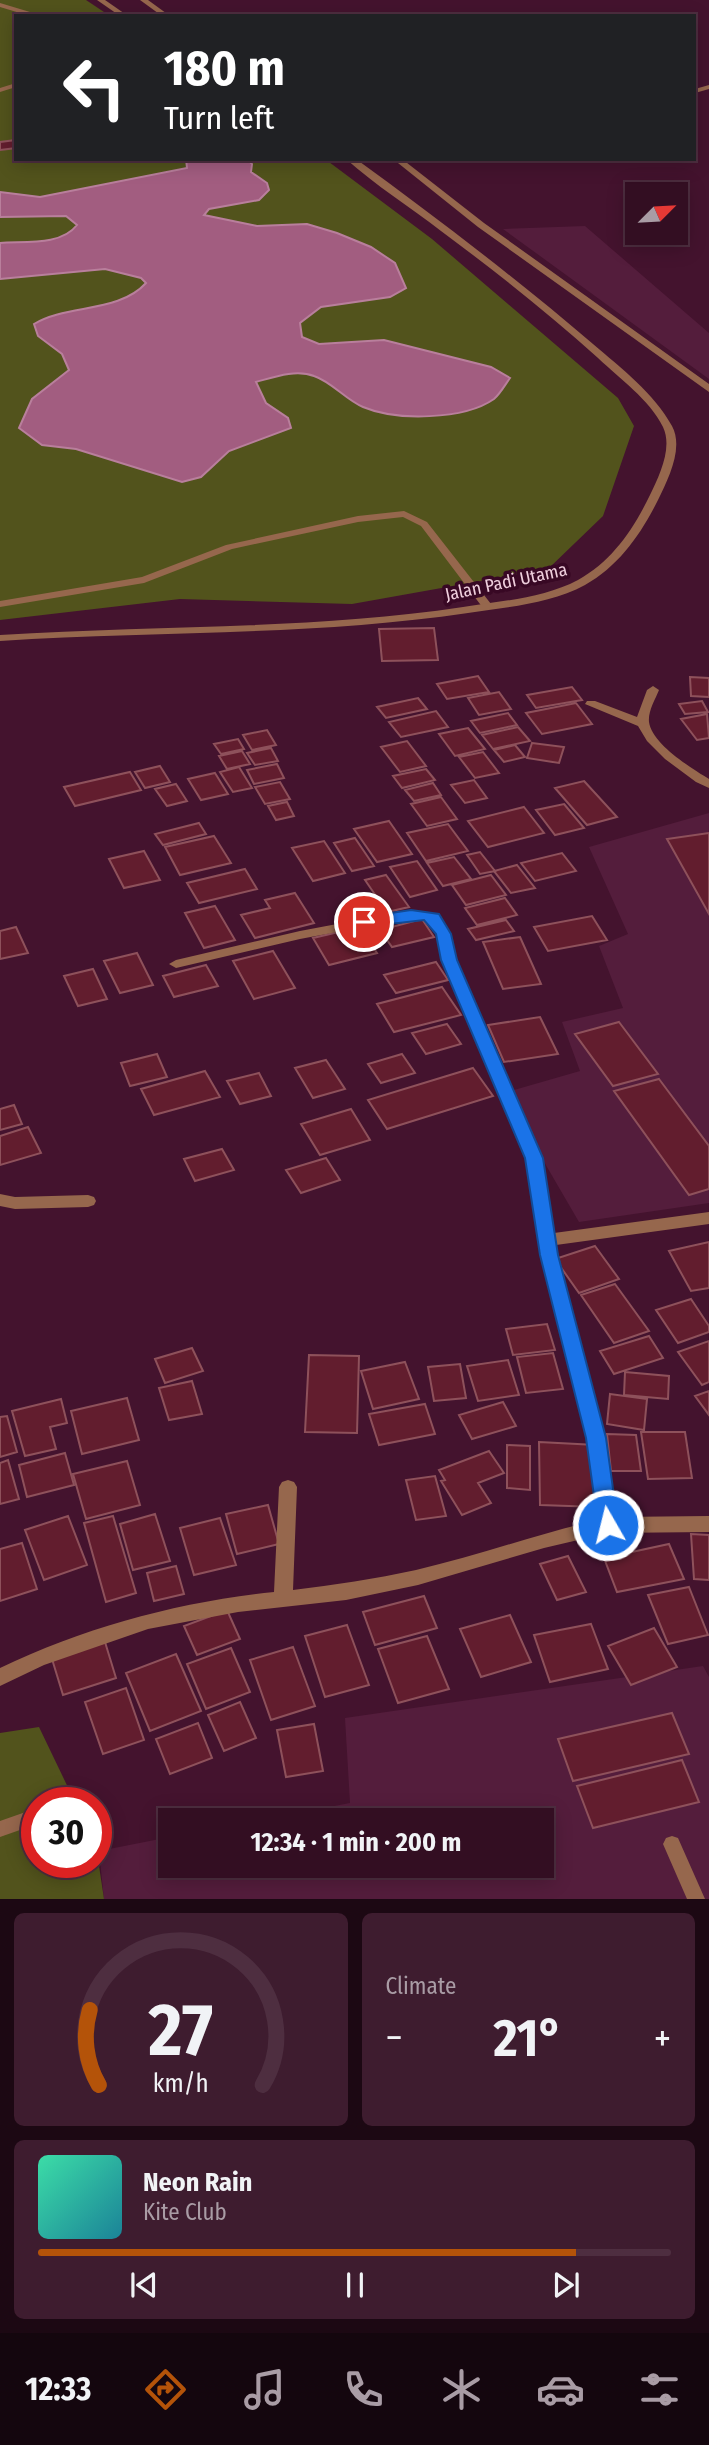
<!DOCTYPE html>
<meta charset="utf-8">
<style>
:root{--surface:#330e22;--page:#3e1c2f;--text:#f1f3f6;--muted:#a99ca5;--line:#4e2e40;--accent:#b45309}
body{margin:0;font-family:"Fira Sans Condensed",sans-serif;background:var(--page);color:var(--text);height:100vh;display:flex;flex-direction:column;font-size:26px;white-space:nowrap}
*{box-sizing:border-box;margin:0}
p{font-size:23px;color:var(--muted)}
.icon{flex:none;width:38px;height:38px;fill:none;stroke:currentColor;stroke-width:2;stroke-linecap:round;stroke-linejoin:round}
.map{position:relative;height:1899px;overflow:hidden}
.details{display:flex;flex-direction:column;gap:14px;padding:14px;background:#1c0813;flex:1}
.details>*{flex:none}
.guide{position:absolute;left:14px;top:14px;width:682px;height:147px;border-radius:0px;box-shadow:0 4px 18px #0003,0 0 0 2px var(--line);background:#202124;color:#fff;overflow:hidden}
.needle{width:46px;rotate:66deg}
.buttons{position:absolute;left:625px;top:182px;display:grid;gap:14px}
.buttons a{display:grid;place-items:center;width:63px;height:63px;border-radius:0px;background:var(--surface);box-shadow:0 4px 18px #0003,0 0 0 2px var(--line);font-size:35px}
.speed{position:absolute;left:21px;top:1787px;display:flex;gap:14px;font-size:35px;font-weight:700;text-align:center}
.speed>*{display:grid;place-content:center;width:91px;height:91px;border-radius:50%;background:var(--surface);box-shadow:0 4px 18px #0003,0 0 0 2px var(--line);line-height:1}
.speed .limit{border:10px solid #d22;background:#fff;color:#111}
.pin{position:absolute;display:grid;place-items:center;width:60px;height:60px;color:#fff;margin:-30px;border:4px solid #fff;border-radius:50%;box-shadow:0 2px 7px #0007}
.me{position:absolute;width:77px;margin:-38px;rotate:352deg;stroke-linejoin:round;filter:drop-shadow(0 0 5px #0008)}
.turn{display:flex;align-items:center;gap:24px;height:147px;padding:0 35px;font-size:32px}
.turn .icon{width:91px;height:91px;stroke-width:2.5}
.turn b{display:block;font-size:49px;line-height:60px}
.big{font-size:52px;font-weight:700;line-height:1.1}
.details .card{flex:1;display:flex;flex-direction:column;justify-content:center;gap:10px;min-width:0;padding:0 24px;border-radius:10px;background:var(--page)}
.details .dial{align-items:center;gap:0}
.dial svg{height:182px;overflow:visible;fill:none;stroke:var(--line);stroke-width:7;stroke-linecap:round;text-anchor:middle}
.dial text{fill:var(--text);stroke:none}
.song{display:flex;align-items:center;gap:21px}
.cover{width:84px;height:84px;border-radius:10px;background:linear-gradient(135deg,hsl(160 70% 55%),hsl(190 70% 35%))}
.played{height:7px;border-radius:4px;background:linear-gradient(90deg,var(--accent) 85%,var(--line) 85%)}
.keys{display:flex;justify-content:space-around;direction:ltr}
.heat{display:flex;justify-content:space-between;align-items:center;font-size:38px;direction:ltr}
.details .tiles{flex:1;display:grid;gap:14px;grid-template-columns:1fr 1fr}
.card:last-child{grid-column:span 2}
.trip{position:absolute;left:158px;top:1808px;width:396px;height:70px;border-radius:0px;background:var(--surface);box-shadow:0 4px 18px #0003,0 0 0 2px var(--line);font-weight:700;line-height:70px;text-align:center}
.dock{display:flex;height:112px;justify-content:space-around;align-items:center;background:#14060e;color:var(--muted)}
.dock .icon{width:49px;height:49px}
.dock .active{color:var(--accent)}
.dock b{font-size:32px;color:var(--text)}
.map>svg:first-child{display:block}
.built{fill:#541d3c}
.green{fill:#52531c}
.water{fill:#a25d80;stroke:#b97f9c;stroke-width:2}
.building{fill:#621d2e;stroke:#8e515b;stroke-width:2}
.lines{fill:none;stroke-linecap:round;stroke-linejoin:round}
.service{fill:#96674d;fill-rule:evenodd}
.minor{fill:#96674d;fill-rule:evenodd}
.route{fill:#1a73e8;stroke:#114b97;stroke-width:2}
.labels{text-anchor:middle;stroke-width:7;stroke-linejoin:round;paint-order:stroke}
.far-street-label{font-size:18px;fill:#efcfdd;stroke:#380824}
</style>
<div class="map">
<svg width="709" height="1899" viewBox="0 0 709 1899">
<rect width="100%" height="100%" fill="#44132e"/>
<path class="built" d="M585,226L709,333V379L503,229Z
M709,813V1203L579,1222L504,1093L580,1071L562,1022L623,1008L599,946L628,934L589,847Z
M703,1666L709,1677V1899H104L99,1851L170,1837V1866H541V1820H261L350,1803L345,1718Z"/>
<path class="green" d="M0,0H86L110,16H16V159H325L432,239L618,398L634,426L603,516L548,569L352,604L180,599L0,620Z
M39,1727L75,1802H37V1862H96V1846L104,1899H0V1733Z"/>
<path class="water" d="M186,159H247L252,164L251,172L267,183L269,190L259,200L209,209L204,215L257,226L307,224L337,233L371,247L395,263L406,288L390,297L321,307L300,323L302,337L319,344L384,340L491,367L510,378C505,385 500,394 494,399C464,420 396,421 363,407C346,400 332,382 314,376C296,369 274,377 256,382L266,403L288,418L291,428L229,451L201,477L182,482L76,449L42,445L19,428L32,399L69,370L62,354L38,336L34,324C67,304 119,313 146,283L141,278L105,269L0,279V243C24,241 61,246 77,225L66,216L0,217V192L40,197L187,168Z"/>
<path class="building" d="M16,140V148L0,150V142Z
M434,628L438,660L382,661L379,629Z
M478,676L489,692L447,699L437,684Z
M690,677L709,678V697L691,696Z
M572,687L582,700L536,708L527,695Z
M499,692L511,709L479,715L468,698Z
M418,698L427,709L386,718L377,707Z
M702,701L708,712L685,714L679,704Z
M576,703L592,724L542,734L526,713Z
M436,711L448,727L401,737L389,722Z
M508,713L517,725L480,733L471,721Z
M707,714L709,738L697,740L681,719Z
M518,727L530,741L493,749L482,735Z
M468,728L485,749L455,756L439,734Z
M267,730L276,745L252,750L243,735Z
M238,739L244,749L221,754L214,744Z
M407,741L426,766L400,772L381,747Z
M532,743L564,747L559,763L527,758Z
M515,745L525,757L504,762L494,750Z
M271,748L278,761L255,765L247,753Z
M242,751L250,764L227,769L219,756Z
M483,752L499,773L475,778L459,757Z
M277,764L284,778L254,784L247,770Z
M160,766L170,782L145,788L135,772Z
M239,767L252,788L233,792L220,772Z
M426,769L435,780L402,788L393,776Z
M130,772L141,790L75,806L64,787Z
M215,773L228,794L201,800L188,779Z
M474,780L487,798L465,803L451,785Z
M584,781L617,817L587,825L555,788Z
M280,782L290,799L265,804L255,787Z
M433,783L441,795L414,801L405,790Z
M176,784L187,801L167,806L155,789Z
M441,797L457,819L427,826L411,804Z
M287,802L294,816L276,820L268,806Z
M564,804L584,828L555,835L536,810Z
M524,807L544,833L488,847L468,821Z
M389,821L412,854L377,862L354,829Z
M199,823L206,834L163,845L155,834Z
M448,824L468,851L426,861L407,833Z
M709,833V914L667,839Z
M214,836L231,863L180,875L165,847Z
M355,838L374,866L352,871L334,843Z
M324,841L345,873L313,881L292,848Z
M144,851L160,880L124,888L109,859Z
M480,852L495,871L480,874L467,855Z
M562,853L576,871L535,881L521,863Z
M454,857L471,879L443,886L427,863Z
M417,861L437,890L410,897L390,867Z
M517,865L535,888L511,893L494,871Z
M245,869L257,889L199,903L187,883Z
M386,875L409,907L387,912L365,880Z
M491,875L506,895L466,905L452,885Z
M295,893L314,923L255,938L241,915L270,908L265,900Z
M505,898L517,915L477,925L465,908Z
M215,906L235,940L204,948L185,913Z
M592,916L607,940L548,951L534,927Z
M422,919L434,937L392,947L380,930Z
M506,920L514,931L476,940L468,929Z
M16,927L28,953L0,959V931Z
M360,927L377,953L329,965L313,938Z
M520,937L541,984L503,989L483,942Z
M273,951L295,988L254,999L233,961Z
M137,953L153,985L120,993L104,961Z
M436,962L448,980L396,993L384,975Z
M206,965L218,986L174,997L163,976Z
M93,969L107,999L78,1006L64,976Z
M442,987L461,1015L394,1032L377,1004Z
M540,1017L558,1054L504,1062L488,1025Z
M619,1022L658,1074L613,1086L575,1034Z
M447,1024L461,1044L426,1054L412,1033Z
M157,1054L167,1077L130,1086L121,1063Z
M402,1054L415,1073L381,1083L368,1064Z
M326,1060L345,1089L313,1098L295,1068Z
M473,1068L493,1096L387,1129L368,1100Z
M205,1071L220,1097L154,1115L141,1089Z
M259,1073L271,1096L240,1104L227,1081Z
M659,1079L709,1146V1189L689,1195L614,1091Z
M14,1105L22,1124L0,1130V1109Z
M351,1109L370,1140L320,1155L301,1124Z
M28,1127L41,1153L0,1165V1136Z
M222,1149L234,1170L195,1181L184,1159Z
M326,1158L340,1180L301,1193L286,1170Z
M709,1242V1288L691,1291L669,1251Z
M595,1246L619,1279L579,1293L555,1259Z
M615,1284L649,1331L614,1343L581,1295Z
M691,1299L709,1326V1332L678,1343L656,1310Z
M547,1324L555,1350L513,1355L506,1329Z
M649,1336L663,1358L614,1374L600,1351Z
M709,1341V1382L702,1385L678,1352Z
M192,1348L203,1371L165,1383L155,1359Z
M553,1353L563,1389L526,1393L517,1357Z
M309,1355L359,1356L357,1433L305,1432Z
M508,1360L519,1395L478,1401L467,1366Z
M405,1362L419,1399L373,1409L361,1371Z
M460,1364L466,1398L434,1401L428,1367Z
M625,1372L669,1376L668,1399L624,1395Z
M192,1381L202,1414L169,1420L159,1388Z
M709,1391V1415L695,1396Z
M610,1394L647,1399L644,1430L607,1424Z
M127,1398L139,1440L82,1454L71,1411Z
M61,1399L67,1423L50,1427L56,1449L25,1456L12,1411Z
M503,1402L516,1426L472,1439L459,1415Z
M425,1404L435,1434L379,1445L369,1414Z
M7,1416L17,1452L0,1457V1417Z
M641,1432H685L692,1478L648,1479Z
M607,1434L636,1435L641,1471H611Z
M539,1442L596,1445L598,1507L540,1505Z
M507,1445L530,1446V1490L507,1488Z
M489,1451L504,1473L478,1483L491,1503L462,1515L441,1481L445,1480L439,1470Z
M65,1453L74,1485L27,1497L19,1465Z
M8,1460L19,1499L0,1504V1463Z
M127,1461L140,1505L86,1519L73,1474Z
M435,1476L446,1516L416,1520L406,1480Z
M268,1505L279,1544L237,1554L226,1514Z
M155,1514L170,1561L133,1570L120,1524Z
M68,1516L87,1565L44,1580L25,1530Z
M113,1516L136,1593L106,1602L84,1523Z
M220,1518L236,1565L194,1575L180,1528Z
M691,1534L709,1535V1580L694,1579Z
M22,1543L37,1589L0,1601V1549Z
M669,1544L684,1579L617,1592L604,1558Z
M568,1556L586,1592L557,1600L540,1564Z
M176,1566L184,1594L154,1601L147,1573Z
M689,1587L708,1635L668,1644L648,1595Z
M424,1596L437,1628L375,1645L363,1612Z
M227,1610L240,1639L197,1655L184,1626Z
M510,1615L531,1662L481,1677L460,1629Z
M591,1624L608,1669L550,1682L534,1635Z
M347,1625L369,1685L325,1697L305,1636Z
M654,1628L677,1667L631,1685L608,1646Z
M427,1636L449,1689L398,1703L378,1649Z
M105,1642L116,1678L63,1695L52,1659Z
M293,1647L315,1706L271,1720L250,1660Z
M231,1648L250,1692L206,1709L187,1664Z
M176,1654L201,1711L150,1731L126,1673Z
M126,1688L144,1740L103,1754L85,1702Z
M240,1702L256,1738L224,1751L208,1715Z
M672,1713L689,1754L573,1781L558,1739Z
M198,1723L212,1758L170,1774L156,1739Z
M314,1724L323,1771L286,1777L277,1730Z
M682,1760L699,1802L593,1828L577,1786Z"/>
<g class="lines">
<path class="service" d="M404,511L427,522L491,604V608H483L421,526L403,517L358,522L232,549L144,583L0,607V601L142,577L226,545L358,516Z
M37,1808V1824L0,1837V1821Z
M672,1836L678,1838L705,1899H687L663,1844L666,1838Z"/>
<path class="minor" d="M97,0H105L128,16H120Z
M140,0H148L170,16H162Z
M0,3L40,15L41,16H30L0,7Z
M16,83V87L0,92V88Z
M709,85V89L695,93V89Z
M346,159H356C437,218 517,279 593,344C621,368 654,393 672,426C684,448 668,479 658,500C641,534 619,566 585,585C550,604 507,607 468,613C313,636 156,631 0,641V635C154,625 310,630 463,607C501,601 544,598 578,580C612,561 633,530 650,495C659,476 673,448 663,427C649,399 620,379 598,358C548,313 495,271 441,231C410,207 375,185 346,159Z
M393,159H402L484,223L709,384V392L478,227Z
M653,686L659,690C655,700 648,711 649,722C652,744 691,768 709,779V788L696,782L665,759L647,741L638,726L585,704L587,701H595L637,717L647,690Z
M411,910C446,914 449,928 456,960L542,1158L554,1233L709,1212V1224L556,1245L605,1438L616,1517L709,1516V1532L608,1533L544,1548L418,1585L346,1600L238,1612L148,1629L44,1665L0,1686V1668C86,1627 179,1602 274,1592L279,1487L282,1482L288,1480L294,1482L297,1487L293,1590C334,1585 375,1579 416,1570C477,1556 537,1534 598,1520L587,1438L541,1255L526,1158L442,960C438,938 436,921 411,918L300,939L176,968L169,964L176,960L300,931Z
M0,1194L15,1197L88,1195L94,1197L96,1201L94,1205L88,1207L15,1209L0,1206Z"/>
</g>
<path class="route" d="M411,910L439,914L451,934L457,960L543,1158L558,1255L606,1438L618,1525L615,1532L608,1534L601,1532L598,1525L586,1438L540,1255L525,1158L441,960L436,934L424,920L364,927L356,922L364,917Z"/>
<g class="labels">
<g class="far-street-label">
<text transform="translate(506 582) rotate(-12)" y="6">Jalan Padi Utama</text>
</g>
</g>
</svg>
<div class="buttons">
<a><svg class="needle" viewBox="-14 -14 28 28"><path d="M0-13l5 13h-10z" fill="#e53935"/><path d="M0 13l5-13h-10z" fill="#a99ca5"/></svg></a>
</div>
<div class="speed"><div class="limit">30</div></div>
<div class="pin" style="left:364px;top:922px;background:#d93025"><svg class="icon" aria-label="arrive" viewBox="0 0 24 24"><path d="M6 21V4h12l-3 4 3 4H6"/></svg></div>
<svg class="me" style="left:608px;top:1525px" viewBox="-20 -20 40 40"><circle r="17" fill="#1a73e8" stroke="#fff" stroke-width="3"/><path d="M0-11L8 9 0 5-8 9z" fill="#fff"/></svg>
<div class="trip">12:34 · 1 min · 200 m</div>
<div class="guide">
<div class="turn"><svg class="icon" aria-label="left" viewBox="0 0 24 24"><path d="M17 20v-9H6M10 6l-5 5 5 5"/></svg><div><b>180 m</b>Turn left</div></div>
</div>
</div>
<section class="details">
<div class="tiles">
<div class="card dial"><svg viewBox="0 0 100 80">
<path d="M14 69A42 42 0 1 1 86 69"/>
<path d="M14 69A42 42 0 0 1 10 36" stroke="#b45309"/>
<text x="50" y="56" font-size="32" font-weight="700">27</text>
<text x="50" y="72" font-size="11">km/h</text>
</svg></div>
<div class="card"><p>Climate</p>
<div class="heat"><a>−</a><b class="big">21°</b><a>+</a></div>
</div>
<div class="card">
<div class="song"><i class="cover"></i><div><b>Neon Rain</b><p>Kite Club</p></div></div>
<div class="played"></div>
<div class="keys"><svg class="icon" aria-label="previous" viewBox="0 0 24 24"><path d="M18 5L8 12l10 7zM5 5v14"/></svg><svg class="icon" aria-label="pause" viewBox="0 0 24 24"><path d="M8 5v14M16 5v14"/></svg><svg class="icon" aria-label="next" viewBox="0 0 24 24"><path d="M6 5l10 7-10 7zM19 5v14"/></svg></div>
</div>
</div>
</section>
<nav class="dock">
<b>12:33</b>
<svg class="icon active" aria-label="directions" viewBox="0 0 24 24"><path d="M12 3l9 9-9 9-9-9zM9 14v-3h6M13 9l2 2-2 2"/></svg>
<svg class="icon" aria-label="music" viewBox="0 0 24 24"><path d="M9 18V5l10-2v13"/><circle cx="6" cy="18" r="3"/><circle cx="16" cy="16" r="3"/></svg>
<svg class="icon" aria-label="phone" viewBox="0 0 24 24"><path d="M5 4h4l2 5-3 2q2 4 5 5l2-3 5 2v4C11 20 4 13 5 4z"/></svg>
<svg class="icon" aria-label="climate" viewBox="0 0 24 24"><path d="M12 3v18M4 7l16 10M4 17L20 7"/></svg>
<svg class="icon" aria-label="car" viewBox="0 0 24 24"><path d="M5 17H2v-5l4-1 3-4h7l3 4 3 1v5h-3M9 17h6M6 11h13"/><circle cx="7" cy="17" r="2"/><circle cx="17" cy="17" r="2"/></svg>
<svg class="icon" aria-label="filters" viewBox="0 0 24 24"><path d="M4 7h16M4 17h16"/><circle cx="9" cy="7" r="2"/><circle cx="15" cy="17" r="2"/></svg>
</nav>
